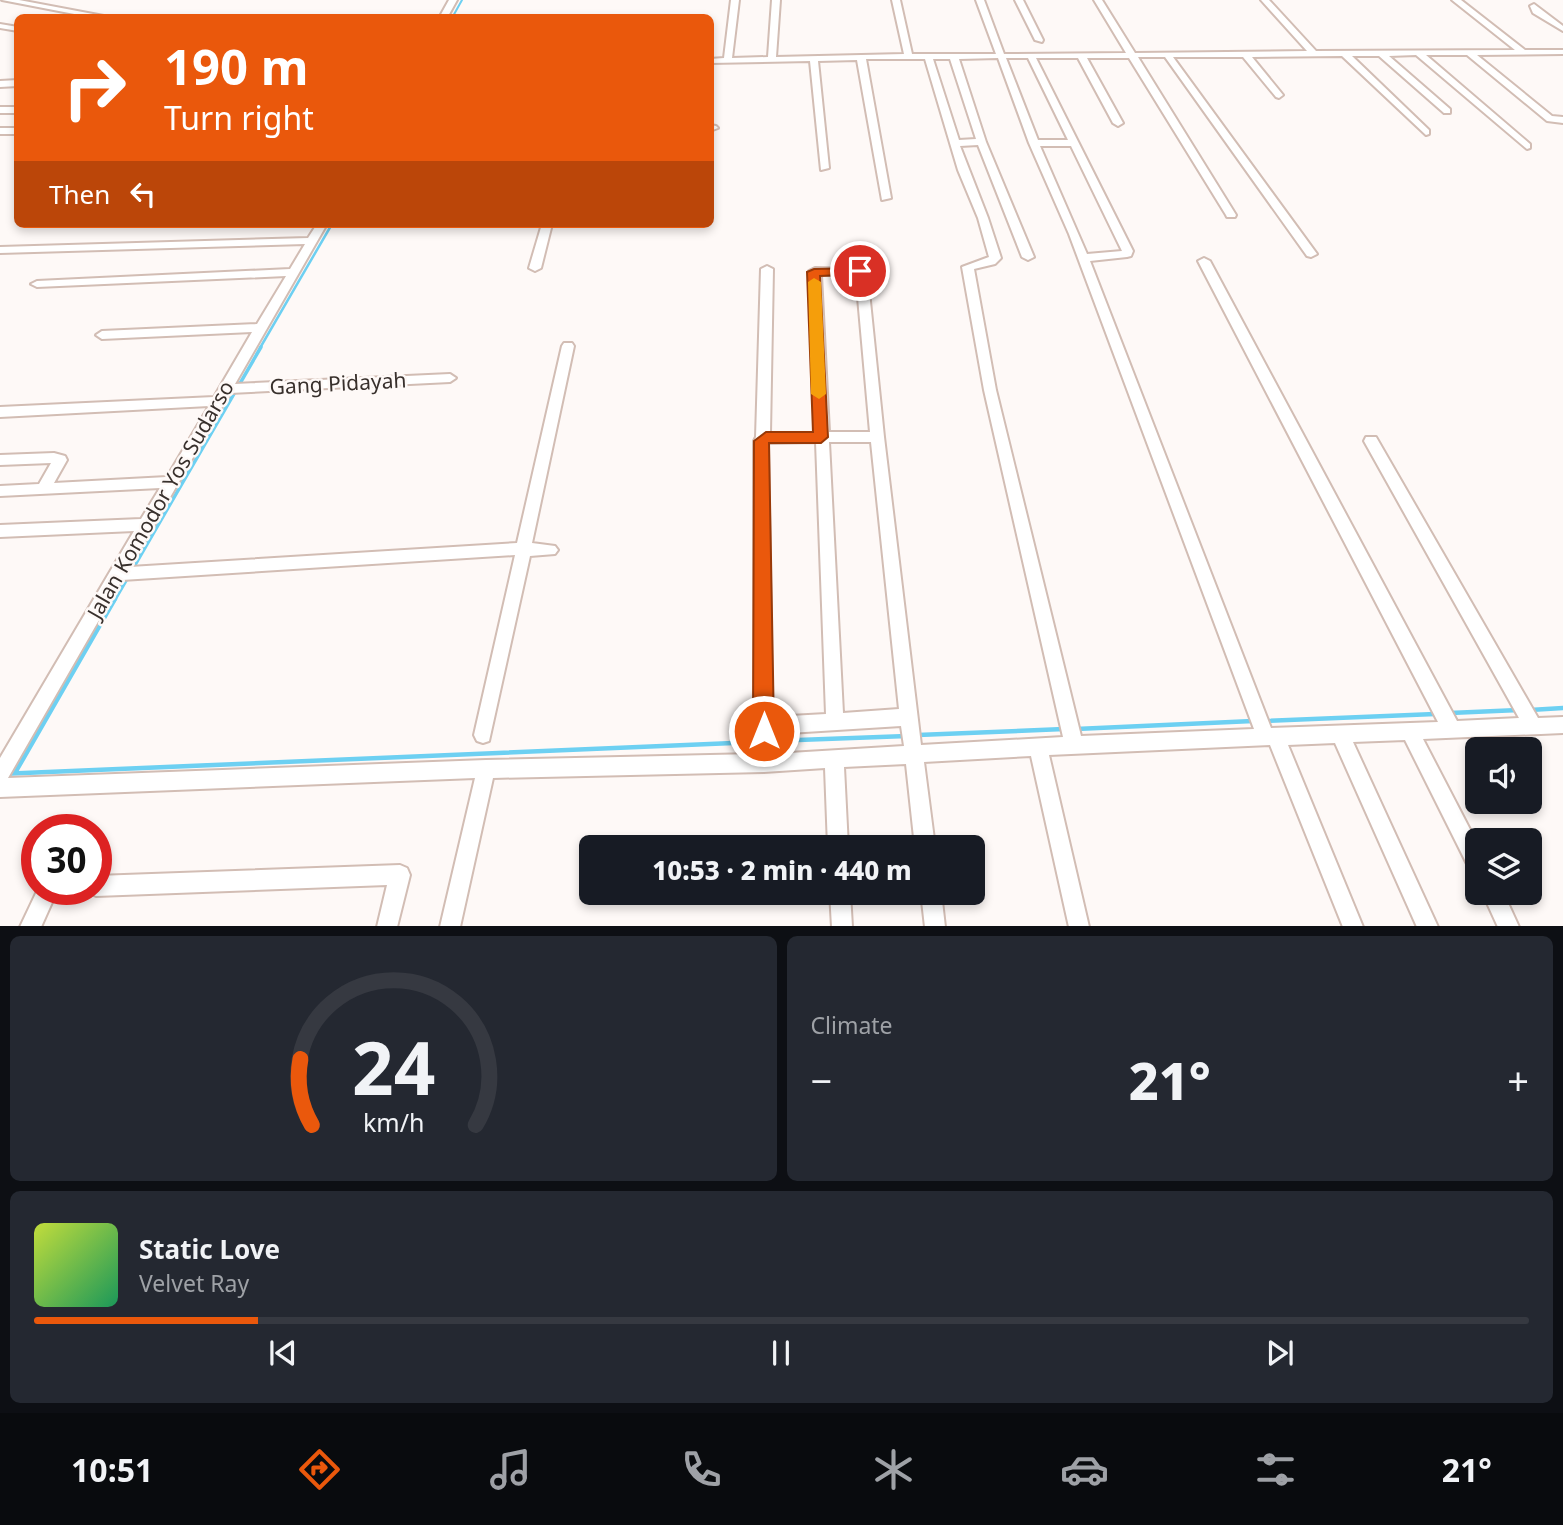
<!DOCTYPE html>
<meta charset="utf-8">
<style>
:root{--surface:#171b24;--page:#242831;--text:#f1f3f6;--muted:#9ea1a6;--line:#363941;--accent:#ea580c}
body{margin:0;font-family:"Noto Sans",sans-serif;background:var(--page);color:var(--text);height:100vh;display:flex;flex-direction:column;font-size:26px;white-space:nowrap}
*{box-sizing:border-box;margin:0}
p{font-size:23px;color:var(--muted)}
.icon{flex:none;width:38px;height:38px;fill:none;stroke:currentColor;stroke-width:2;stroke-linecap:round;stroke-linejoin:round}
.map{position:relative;height:926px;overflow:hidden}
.drawer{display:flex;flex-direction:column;gap:10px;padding:10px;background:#0d0f14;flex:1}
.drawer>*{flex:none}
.top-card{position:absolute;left:14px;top:14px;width:700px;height:214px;border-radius:10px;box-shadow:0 4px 10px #0003;background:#ea580c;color:#fff;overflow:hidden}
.buttons{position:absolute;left:1465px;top:737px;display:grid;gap:14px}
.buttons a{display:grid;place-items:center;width:77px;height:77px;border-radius:10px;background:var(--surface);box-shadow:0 4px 10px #0003;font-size:35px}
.speed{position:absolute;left:21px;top:814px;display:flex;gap:14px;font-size:35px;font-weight:700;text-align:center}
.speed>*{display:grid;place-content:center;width:91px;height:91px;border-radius:50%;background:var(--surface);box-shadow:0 4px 10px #0003;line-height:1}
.speed .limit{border:10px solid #d22;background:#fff;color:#111}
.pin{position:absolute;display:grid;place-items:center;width:60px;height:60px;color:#fff;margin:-30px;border:4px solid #fff;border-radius:50%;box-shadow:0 2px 7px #0007}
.me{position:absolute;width:77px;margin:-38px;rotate:0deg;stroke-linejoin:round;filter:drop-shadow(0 0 5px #0008)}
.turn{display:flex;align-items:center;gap:24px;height:147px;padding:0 35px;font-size:32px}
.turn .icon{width:91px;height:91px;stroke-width:2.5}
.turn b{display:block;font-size:49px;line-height:60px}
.then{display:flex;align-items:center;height:66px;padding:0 35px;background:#0003;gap:14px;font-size:26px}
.big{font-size:52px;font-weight:800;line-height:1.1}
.drawer .widget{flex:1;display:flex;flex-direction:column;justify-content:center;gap:10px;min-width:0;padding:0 24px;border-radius:10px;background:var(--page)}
.drawer .dial{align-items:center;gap:0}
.dial svg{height:182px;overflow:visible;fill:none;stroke:var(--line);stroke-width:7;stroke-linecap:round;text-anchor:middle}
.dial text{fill:var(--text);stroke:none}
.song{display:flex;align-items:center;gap:21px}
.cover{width:84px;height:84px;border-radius:10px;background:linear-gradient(135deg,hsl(70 70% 55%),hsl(150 70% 35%))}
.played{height:7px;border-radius:4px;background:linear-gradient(90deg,var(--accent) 15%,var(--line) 15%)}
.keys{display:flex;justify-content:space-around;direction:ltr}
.heat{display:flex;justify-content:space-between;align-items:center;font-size:38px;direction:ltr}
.drawer .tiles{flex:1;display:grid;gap:10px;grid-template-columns:1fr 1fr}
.widget:last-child{grid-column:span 2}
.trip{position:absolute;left:579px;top:835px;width:406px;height:70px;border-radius:10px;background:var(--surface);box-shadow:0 4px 10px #0003;font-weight:800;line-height:70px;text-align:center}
.dock{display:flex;height:112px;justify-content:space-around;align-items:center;background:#090b0e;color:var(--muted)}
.dock .icon{width:49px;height:49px}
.dock .active{color:var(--accent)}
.dock b{font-size:32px;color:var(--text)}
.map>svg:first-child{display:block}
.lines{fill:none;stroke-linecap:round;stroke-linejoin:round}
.stream-far3{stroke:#6dd0f2;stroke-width:2}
.stream-far2{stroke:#6dd0f2;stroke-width:2.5}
.stream-far1{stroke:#6dd0f2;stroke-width:3.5}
.stream{stroke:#6dd0f2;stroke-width:4.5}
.minor-casing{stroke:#d2bdb4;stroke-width:4}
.minor{fill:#fff;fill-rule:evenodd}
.route{fill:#ea580c;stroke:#983908;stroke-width:2}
.slow{fill:#f59e0b}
.labels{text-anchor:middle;stroke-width:5;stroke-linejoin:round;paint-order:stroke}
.street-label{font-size:21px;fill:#38302c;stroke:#fef9f7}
</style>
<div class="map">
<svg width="1563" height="927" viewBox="0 0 1563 927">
<rect width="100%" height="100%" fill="#fef9f7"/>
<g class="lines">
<path class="stream-far3" d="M452,18L462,0"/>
<path class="stream-far2" d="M260,348L332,224"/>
<path class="stream-far1" d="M132,570L261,347
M114,601L128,577"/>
<path class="stream" d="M1530,710L1563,708
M1450,713L1519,710
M1264,721L1435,714
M1076,729L1253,721
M918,735L1064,729
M771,741L907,736
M15,773L115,599
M0,774L757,742"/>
<defs>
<path id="minor" d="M2,0H19L109,17L95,18Z
M449,0H457L447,18H439Z
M731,0H739L732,58L768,57L772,0H780L776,57L904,54L892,0H900L912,54H996L976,0H984L1004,54L1126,53L1094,0H1102L1135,53L1307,51L1261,0H1269L1316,51L1515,50L1452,0H1461L1525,50H1563V54L1477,55L1552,116L1563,117V123L1547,121L1467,55H1426L1530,144V148L1527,149L1416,55L1389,56L1450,109V113H1444L1379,56H1352L1429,130V134L1426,135L1342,56L1252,57L1283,95L1279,98L1276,97L1243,57H1173L1317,254L1311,257L1307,256L1165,57H1138L1236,215L1235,217H1227L1226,215L1129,58H1087L1123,123L1118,126L1113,123L1078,58H1036L1133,251L1131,256L1127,257L1090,261L1271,728L1438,722L1198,261L1204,258L1210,261L1457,721L1519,718L1364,441L1366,437H1376L1538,718L1563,717V733L1423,739L1477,843V873L1470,870L1405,740L1353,742L1438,927H1417L1335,743L1288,745L1363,927H1343L1270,745L1049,755L1089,927H1069L1031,756L924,762L935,847H915L906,764L844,767L848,847H828L825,768L764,772L493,778L460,927H440L475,778L0,797V758L134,531L0,537V525L141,519L160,488L0,496V486L39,484L51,463L0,465V455L54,453L65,456L67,460L54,483L167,477L209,406L0,417V407L214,397L252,332L102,339L96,335L102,331L257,324L286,276L37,287L31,284L37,281L290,269L305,244L0,253V247L308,238L317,224H327L235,384L450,374L456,378L450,382L230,393L130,567L517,543L562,346L564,343H572L574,346L532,543L555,546L558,550L555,554L530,556L489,741L483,743L477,741L474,735L515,555L122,580L8,778L486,760L755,754L754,441L756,437L761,269L767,266L773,269L770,433H815L809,271L815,268L861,269L867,272L884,437L921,745L1063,737L984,390L962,267L989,257L978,218L958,170L925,59H866L891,198L882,200L857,60L818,61L829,168L821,170L810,61L710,63V59L724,58ZM998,58L1029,143L1069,234L1254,729L1081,736L996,390L974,269L995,264L1001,258L988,218L960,146L978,145L1022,257L1028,260L1034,257L986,142L959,59ZM1006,58H1028L1068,140H1038ZM933,59H950L976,139L959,140ZM1040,146H1071L1122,251L1087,254ZM821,275H856L870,432H829ZM816,442L826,714L772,717L768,443ZM829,442H871L899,709L843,713ZM901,726L904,746L773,754V734Z
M1015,0H1023L1043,40L1042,42L1035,40Z
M1534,4L1563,26V31L1533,13L1530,6Z
M0,24L18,27V31L0,28Z
M18,80V86L0,87V81Z
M0,107H18V113H0Z
M710,125L716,126L718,128L710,131Z
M0,128H18V134H0Z
M542,224H552L541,268L535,271L529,268Z
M400,865L407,868L410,875L397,927H377L387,885L96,896L89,893L87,889H96V876Z
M38,889H58L41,927H20Z
M830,892H850L852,927H832Z
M921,892H941L945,927H925Z
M1482,892H1503L1519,927H1498Z"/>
</defs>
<use href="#minor" class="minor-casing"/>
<use href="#minor" class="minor"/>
</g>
<path class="route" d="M860,268L865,269V274L820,276L828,437L821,443H769L774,731L771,738L764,740L756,738L753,731L754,441L766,432H813L807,272L814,269Z"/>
<path class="slow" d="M814,278L821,282L826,394L819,399L811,394L808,282Z"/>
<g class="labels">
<g class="street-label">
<text transform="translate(338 384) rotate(-3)" y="7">Gang Pidayah</text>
<text transform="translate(161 500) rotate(-60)" y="7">Jalan Komodor Yos Sudarso</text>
</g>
</g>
</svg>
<div class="buttons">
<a><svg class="icon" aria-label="sound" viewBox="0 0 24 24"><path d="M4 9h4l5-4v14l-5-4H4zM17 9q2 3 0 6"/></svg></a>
<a><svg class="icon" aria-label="layers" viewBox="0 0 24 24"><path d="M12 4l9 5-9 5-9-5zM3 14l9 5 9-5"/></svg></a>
</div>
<div class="speed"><div class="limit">30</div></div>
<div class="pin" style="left:860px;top:271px;background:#d93025"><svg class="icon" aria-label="arrive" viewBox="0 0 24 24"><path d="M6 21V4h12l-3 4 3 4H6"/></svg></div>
<svg class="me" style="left:764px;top:731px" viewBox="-20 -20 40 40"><circle r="17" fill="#ea580c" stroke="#fff" stroke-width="3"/><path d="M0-11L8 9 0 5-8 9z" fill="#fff"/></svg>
<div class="trip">10:53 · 2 min · 440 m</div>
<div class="top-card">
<div class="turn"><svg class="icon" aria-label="right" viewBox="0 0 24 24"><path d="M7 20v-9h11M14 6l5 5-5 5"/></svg><div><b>190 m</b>Turn right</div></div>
<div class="then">Then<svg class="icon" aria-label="left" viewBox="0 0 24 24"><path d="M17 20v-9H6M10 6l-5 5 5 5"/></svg></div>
</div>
</div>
<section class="drawer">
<div class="tiles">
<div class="widget dial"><svg viewBox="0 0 100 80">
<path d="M14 69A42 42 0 1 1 86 69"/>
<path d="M14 69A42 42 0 0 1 9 40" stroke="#ea580c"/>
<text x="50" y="56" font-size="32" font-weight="700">24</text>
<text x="50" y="72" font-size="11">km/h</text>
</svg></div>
<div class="widget"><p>Climate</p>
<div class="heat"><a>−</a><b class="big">21°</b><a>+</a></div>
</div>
<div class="widget">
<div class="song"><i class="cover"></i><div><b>Static Love</b><p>Velvet Ray</p></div></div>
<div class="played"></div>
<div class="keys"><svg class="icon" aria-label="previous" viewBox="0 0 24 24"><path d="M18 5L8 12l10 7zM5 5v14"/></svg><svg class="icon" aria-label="pause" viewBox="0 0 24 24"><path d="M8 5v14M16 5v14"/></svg><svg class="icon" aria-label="next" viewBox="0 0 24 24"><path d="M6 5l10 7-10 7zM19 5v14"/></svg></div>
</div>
</div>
</section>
<nav class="dock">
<b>10:51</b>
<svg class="icon active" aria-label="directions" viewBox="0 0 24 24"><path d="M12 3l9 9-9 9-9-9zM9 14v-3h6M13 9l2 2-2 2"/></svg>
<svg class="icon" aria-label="music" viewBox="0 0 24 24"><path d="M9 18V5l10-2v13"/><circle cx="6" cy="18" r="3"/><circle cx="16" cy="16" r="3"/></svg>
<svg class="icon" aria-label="phone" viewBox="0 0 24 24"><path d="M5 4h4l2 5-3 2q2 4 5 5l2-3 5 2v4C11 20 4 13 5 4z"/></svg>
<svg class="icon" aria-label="climate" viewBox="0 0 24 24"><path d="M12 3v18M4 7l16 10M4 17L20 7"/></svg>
<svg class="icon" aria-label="car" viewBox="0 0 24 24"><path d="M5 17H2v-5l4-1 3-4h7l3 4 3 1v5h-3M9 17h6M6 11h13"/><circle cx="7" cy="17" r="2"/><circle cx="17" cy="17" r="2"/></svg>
<svg class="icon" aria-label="filters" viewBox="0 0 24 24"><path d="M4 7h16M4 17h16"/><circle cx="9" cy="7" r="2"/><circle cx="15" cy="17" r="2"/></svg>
<b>21°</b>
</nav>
